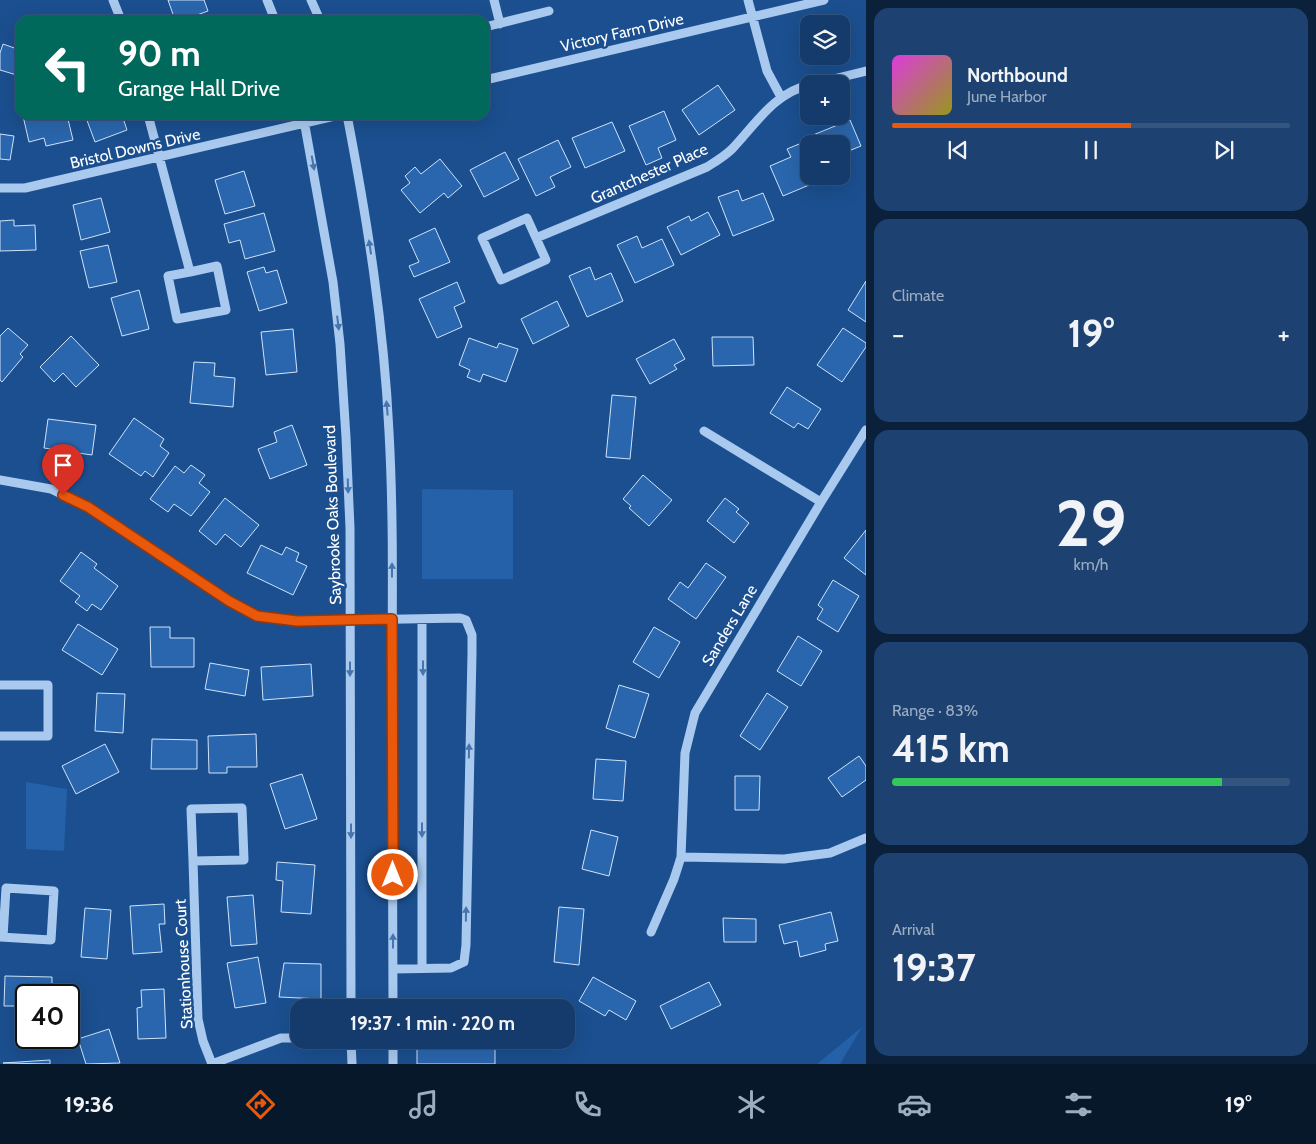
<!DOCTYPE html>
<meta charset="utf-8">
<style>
:root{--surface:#143b6b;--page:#1d4271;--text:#f1f3f6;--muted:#9dadc1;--line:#33557e;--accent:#ea580c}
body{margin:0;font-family:Cabin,sans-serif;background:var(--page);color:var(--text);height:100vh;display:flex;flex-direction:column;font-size:19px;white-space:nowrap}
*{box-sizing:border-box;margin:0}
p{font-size:16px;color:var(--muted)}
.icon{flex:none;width:28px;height:28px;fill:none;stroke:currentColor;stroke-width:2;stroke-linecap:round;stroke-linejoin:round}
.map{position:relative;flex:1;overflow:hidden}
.drawer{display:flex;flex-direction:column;gap:8px;padding:8px;background:#0b203b;width:450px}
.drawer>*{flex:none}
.top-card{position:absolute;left:15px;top:15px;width:475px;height:105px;border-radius:15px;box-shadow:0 5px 20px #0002,0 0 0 1px var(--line);background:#00695c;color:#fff;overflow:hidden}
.buttons{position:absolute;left:800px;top:15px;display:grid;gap:10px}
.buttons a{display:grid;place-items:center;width:50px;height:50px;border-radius:10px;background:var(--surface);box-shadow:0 5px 20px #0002,0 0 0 1px var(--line);font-size:25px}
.speed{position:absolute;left:15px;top:984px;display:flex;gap:10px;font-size:25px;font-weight:700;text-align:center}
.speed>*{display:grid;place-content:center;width:65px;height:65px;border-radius:50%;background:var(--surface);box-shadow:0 5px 20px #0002,0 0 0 1px var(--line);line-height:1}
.speed .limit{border:2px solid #111;border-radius:8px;background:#fff;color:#111}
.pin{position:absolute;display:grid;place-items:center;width:42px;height:42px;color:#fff;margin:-51px -21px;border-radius:50% 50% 50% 0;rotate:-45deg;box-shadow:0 0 5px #0007}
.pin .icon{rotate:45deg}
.me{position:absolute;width:55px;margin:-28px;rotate:0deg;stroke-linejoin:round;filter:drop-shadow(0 0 4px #0008)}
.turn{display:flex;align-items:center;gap:18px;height:105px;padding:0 20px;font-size:22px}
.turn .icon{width:65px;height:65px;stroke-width:2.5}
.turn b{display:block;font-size:35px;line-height:42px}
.big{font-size:38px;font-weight:800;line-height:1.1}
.drawer .tile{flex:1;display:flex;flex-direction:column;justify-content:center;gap:8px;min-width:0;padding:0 18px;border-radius:15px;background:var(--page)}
.drawer .dial{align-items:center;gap:0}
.dial b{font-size:65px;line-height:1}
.song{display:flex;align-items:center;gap:15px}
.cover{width:60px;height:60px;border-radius:8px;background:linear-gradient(135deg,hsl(300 70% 55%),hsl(60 70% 35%))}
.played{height:5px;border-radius:2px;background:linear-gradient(90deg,var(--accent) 60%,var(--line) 60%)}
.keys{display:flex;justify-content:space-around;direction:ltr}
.heat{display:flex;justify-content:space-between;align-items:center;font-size:28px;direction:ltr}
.charge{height:8px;border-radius:4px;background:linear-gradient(90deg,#34c759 83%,var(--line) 0)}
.trip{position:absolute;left:290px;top:999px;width:285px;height:50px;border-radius:15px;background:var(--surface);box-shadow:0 5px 20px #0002,0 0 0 1px var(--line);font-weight:800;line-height:50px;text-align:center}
.menu{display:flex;height:80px;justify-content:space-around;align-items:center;background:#08182b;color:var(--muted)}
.menu .icon{width:35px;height:35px}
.menu .selected{color:var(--accent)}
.menu b{font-size:22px;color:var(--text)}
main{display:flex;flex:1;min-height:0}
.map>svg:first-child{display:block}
.green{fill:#2461a8}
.building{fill:#2a66ad;stroke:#cfe3fa}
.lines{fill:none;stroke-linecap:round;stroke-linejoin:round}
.minor{stroke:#a9c9ee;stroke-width:9}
.oneway{fill:#4674ac}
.route-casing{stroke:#983908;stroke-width:12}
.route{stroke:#ea580c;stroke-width:9}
.labels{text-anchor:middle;stroke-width:5;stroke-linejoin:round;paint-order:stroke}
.street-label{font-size:16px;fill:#fff;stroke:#1b4f8f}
</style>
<main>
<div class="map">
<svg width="866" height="1064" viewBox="0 0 866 1064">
<rect width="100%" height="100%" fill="#1b4f8f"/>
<path class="green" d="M422,489L513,490V579H422Z
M26,782L67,789L64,851L26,849Z
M862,1027L840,1064H817Z"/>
<path class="building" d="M168,0H204L208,11L183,20H175Z
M3,44L20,50V76L0,70V53Z
M718,85L735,110L699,135L682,110Z
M664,111L676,140L658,148L662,158L646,165L629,126Z
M27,115H67L73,140L46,146L44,138L29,142L23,116Z
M85,115H122L127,130L95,142Z
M850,120L861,146L841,154V144H816L813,135Z
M612,122L625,151L585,168L572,138Z
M0,134L14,136L10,160L0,159Z
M558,140L571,167L550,177L555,187L536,196L518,159Z
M804,142L809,152V176H819L821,180L783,196L770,166L791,157L787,149Z
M505,152L519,179L484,197L470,170Z
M440,159L462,186L448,198L444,193L420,213L401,190L410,183L405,176L415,167L421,174Z
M244,171L255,206L225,214L215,180Z
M738,190L742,201L763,193L774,220L733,236L718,197Z
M101,198L110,232L81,240L73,205Z
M708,212L720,235L681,255L667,227L689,216L691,221Z
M264,213L275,251L245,259L240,240L229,243L224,224Z
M14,220V226L35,225L36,250L0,251V221Z
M435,228L450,262L414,277L409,266L419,262L409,240Z
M637,236L642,248L662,239L674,265L635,283L617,245Z
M108,245L117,282L89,288L80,251Z
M264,267L266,273L277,270L287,303L259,311L247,272Z
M590,267L595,280L611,273L623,301L587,317L569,276Z
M866,281V322L848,310Z
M457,282L465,302L454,307L462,327L437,338L419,299Z
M139,290L149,329L122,336L111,298Z
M557,301L569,326L533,344L521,319Z
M8,328L28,345L20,354L23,357L2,382L0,380V336Z
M843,328L866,343V347L842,382L817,365Z
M293,329L297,372L266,375L261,332Z
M71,336L99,365L76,387L63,373L54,382L40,367Z
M712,337H753L754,365L713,366Z
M469,338L497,348L499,343L518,349L506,382L483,374L480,382L467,377L470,370L459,365Z
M674,339L685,359L674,365L677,369L650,384L636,359Z
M194,362L215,363L214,376L235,378L233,407L190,403Z
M787,387L821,409L808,429L798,423L794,428L770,413Z
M612,395L636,397L630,459L606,457Z
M134,418L164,439L160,446L169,453L153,477L145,471L141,476L109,454Z
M48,419L96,425L92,455L44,448Z
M292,425L307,465L270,479L258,449L277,442L274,432Z
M191,465L205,475L199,483L210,492L191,516L174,504L168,512L150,499L175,466L184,473Z
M643,475L672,500L649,526L629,508L631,506L623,499Z
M225,498L259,525L241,547L225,534L216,545L199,531Z
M725,498L739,509L736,512L749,523L734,543L707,521Z
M866,530V575L844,558Z
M261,545L282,555L286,547L299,553L296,561L307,566L293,595L247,573Z
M81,552L97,564L94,568L118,586L101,610L92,604L87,611L75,602L80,596L60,581Z
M706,563L726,577L696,619L668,599L680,582L688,588Z
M833,580L859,596L838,632L817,619L823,609L818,605Z
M78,624L118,649L102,675L62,650Z
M150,627H170V638H194V667H151Z
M654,627L680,642L659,678L633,662Z
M798,636L822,651L801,686L777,671Z
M210,663L249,670L245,696L205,689Z
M311,664L313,696L263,700L261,667Z
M619,685L649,694L635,738L606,728Z
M97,693L125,694L123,733L95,731Z
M767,693L788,707L760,750L740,736Z
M256,734L257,767H227V773H209L208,736Z
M152,739L197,740V769H151Z
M105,744L119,772L76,794L62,766Z
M859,756L866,766V780L842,797L828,778Z
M596,759L626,761L623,801L593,799Z
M302,774L317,819L285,829L270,784Z
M735,776H760L759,810H735Z
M591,830L618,837L609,876L582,869Z
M277,862L315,865L311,914L281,912L283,881L276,880Z
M253,895L257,944L231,946L227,897Z
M164,904L165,924H159L162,952L133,954L130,906Z
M559,907L584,909L579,965L554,962Z
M85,908L111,910L107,959L81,957Z
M831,912L838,941L825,944L826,950L800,957L797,941L784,944L779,925Z
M723,918L756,919V942H724Z
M258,957L266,1003L235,1008L227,963Z
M284,963L321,964V999L279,997Z
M5,976L52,977V995H26V1006H4Z
M593,977L636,1001L626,1020L609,1010L605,1016L579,1001Z
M709,982L721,1005L671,1029L660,1006Z
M164,989L166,1038L138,1039L137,1008L142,1007L141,990Z
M109,1029L120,1063L86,1064L78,1039Z
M417,1040H495V1064H417Z
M50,1060V1064L3,1063Z"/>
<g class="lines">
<path class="minor" d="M113,0L121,20
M267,0L275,20
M311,0L320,20
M494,0L500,24
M748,0L767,71L781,97
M485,27L549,11
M485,80L824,0
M813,84L866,71
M148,115L190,272L217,266L226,310L177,319L168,276L190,272
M303,115L333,282L340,344L346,437L350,528L351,1008
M347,115C367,219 384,325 389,432C394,521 392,612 392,701C392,803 393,905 393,1008
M0,188H25L339,115
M527,218L546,260L501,280L482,238Z
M536,238L707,167C715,162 725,156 732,149C755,125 774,93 809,85
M704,431L821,502
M0,480L51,489L88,507L229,601L257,616L297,621L460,618L466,620L472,635V653L466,945L464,962L451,968L393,969
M0,685H48V736H0
M681,857L784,859L830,853L866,838
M193,861L191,809L242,808L244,860L193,861L198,1019L203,1041L212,1064
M651,932L674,879L681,857L685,753L695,713L821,502L866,430
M0,937L51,940L54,891L6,888L3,937
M422,968V619
M351,1040L352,1064
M393,1040V1064
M212,1064L281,1038H299"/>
</g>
<defs><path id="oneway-solid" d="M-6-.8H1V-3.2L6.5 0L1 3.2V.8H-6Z" transform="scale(1.25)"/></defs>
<g class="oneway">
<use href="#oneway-solid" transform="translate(313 163) rotate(80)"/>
<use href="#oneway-solid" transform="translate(370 247) rotate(-98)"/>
<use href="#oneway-solid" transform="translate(338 323) rotate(83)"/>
<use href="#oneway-solid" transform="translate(387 408) rotate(-95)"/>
<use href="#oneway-solid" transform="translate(348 486) rotate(88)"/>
<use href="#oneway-solid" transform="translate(392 570) rotate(-90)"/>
<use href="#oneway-solid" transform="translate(423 668) rotate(90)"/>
<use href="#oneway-solid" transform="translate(350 669) rotate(90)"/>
<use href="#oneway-solid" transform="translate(469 751) rotate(-89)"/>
<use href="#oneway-solid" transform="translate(422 830) rotate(90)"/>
<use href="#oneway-solid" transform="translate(351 831) rotate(90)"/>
<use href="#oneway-solid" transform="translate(466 914) rotate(-89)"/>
<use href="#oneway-solid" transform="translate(393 941) rotate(-90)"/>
</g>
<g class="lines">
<defs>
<path id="route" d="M63,495L88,507L229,601L257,616L297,621L392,619L393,875"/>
</defs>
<use href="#route" class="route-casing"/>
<use href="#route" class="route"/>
</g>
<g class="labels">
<g class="street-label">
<text transform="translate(622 32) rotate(-13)" y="6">Victory Farm Drive</text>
<text transform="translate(135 148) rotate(-13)" y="6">Bristol Downs Drive</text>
<text transform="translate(649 173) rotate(-24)" y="6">Grantchester Place</text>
<text transform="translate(332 515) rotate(-92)" y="6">Saybrooke Oaks Boulevard</text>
<text transform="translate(729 625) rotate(-59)" y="6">Sanders Lane</text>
<text transform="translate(183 964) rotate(-93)" y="6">Stationhouse Court</text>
</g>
</g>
</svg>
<div class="buttons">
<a><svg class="icon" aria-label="layers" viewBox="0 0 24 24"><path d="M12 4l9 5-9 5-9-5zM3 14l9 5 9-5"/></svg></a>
<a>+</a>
<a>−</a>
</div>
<div class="speed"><div class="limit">40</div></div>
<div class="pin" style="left:63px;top:495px;background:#d93025"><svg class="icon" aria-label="arrive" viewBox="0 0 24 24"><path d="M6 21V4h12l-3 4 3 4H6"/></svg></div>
<svg class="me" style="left:393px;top:875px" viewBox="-20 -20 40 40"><circle r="17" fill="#ea580c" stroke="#fff" stroke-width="3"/><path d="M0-11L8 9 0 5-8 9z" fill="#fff"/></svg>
<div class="trip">19:37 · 1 min · 220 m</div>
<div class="top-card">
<div class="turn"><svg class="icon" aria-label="left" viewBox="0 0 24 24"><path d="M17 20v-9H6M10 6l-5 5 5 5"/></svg><div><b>90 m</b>Grange Hall Drive</div></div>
</div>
</div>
<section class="drawer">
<div class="tile">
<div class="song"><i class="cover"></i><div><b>Northbound</b><p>June Harbor</p></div></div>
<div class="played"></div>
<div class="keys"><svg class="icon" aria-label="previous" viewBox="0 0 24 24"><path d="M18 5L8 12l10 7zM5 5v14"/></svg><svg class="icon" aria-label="pause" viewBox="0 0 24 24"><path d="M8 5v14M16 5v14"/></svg><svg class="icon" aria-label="next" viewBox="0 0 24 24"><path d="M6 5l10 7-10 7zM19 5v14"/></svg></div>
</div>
<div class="tile"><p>Climate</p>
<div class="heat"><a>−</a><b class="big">19°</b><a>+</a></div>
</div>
<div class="tile dial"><b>29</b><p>km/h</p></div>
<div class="tile"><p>Range · 83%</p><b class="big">415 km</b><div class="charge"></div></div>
<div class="tile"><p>Arrival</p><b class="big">19:37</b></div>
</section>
</main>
<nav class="menu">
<b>19:36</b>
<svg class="icon selected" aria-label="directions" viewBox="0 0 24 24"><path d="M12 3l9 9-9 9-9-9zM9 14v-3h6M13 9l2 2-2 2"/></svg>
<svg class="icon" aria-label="music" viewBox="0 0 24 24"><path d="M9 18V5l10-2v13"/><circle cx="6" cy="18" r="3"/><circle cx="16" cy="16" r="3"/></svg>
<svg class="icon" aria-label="phone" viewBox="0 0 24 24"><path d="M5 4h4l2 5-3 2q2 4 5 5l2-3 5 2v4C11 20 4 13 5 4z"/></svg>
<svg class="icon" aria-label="climate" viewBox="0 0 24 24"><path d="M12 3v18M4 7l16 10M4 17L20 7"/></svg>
<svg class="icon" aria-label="car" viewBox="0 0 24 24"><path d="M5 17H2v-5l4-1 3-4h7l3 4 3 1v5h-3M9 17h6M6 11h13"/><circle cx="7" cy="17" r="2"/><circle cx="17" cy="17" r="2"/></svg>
<svg class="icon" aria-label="filters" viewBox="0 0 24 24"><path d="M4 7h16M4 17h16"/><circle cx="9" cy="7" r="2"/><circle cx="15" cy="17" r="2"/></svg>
<b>19°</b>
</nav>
